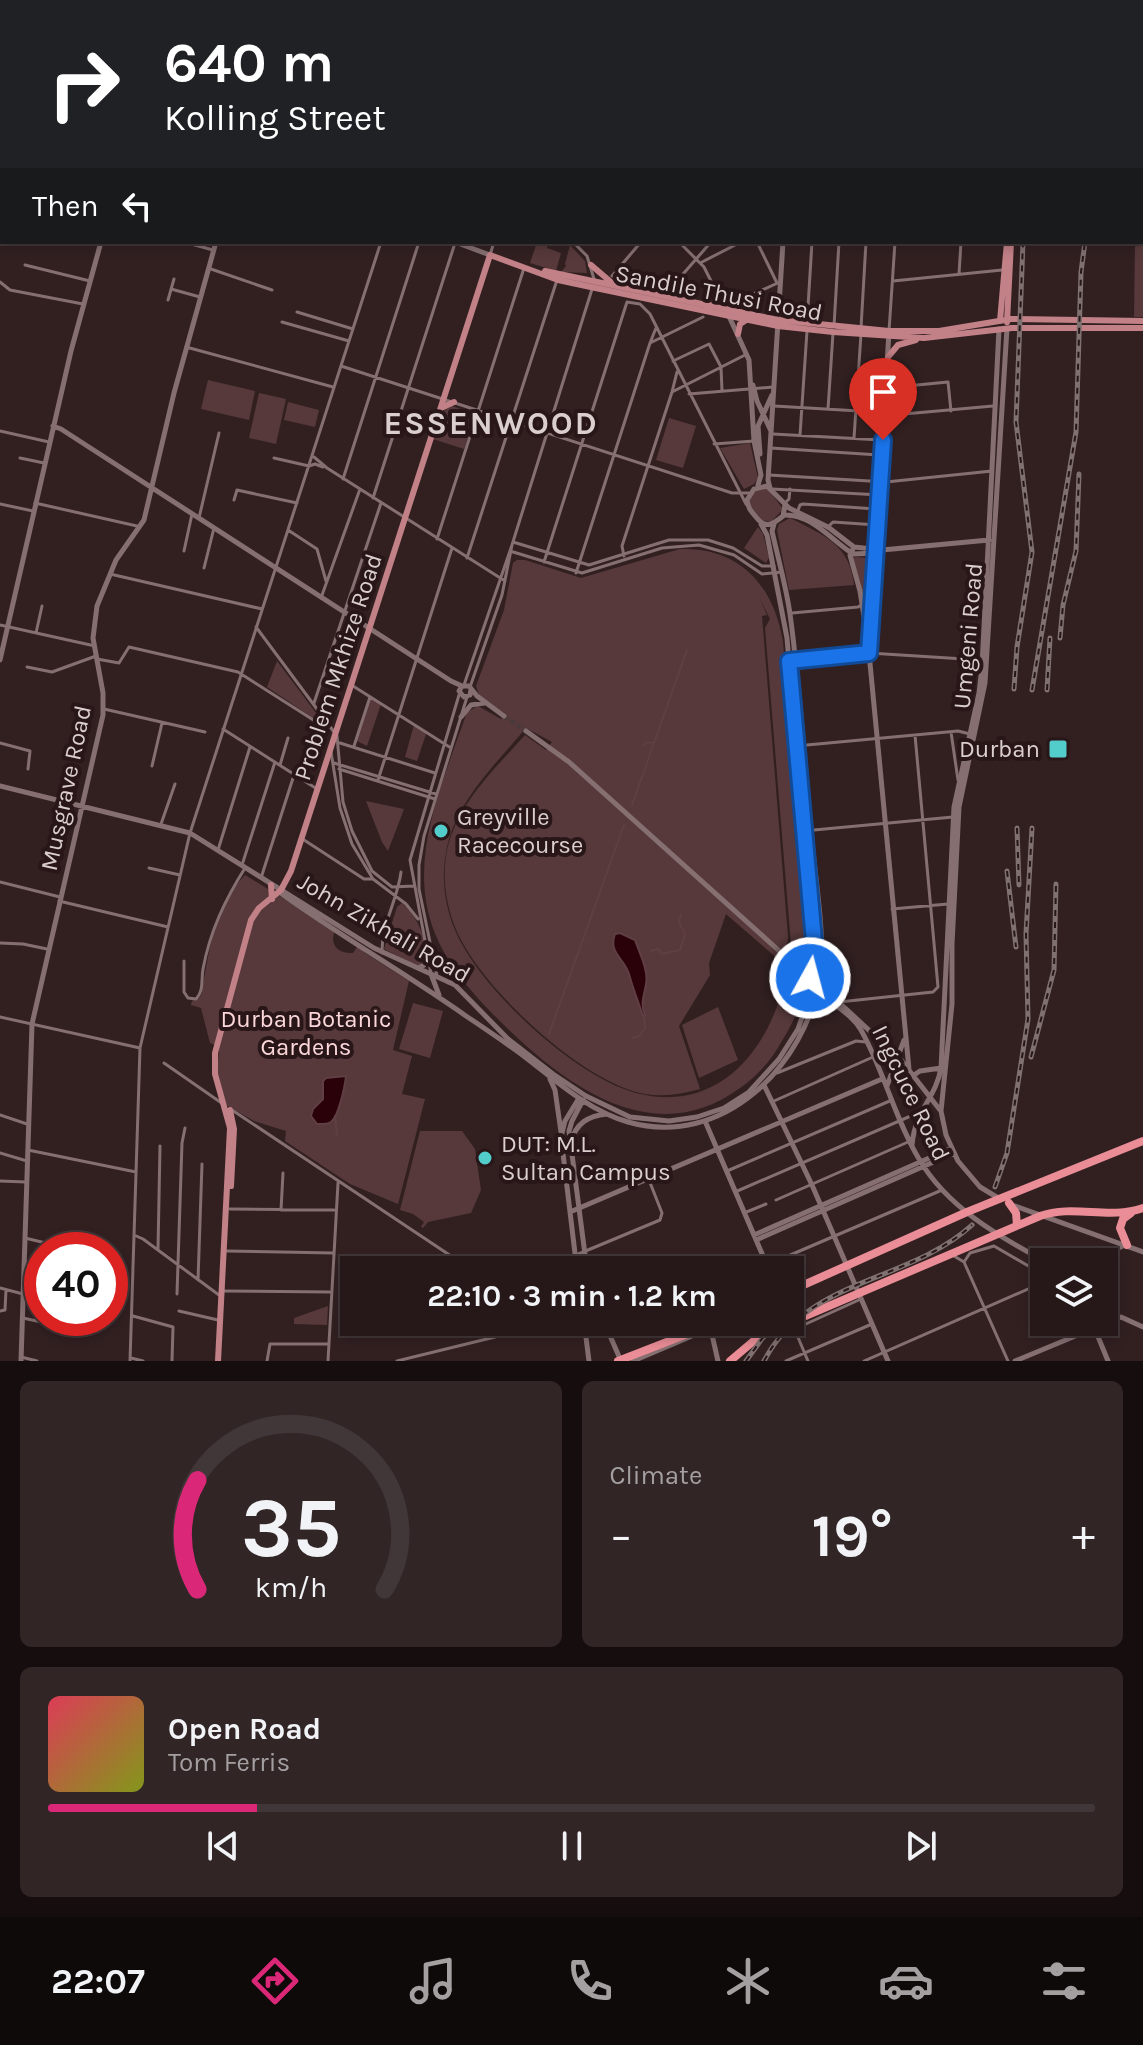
<!DOCTYPE html>
<meta charset="utf-8">
<style>
:root{--surface:#261819;--page:#322526;--text:#f1f3f6;--muted:#a4a0a2;--line:#423738;--accent:#db2777}
body{margin:0;font-family:Karla,sans-serif;background:var(--page);color:var(--text);height:100vh;display:flex;flex-direction:column;font-size:30px;white-space:nowrap}
*{box-sizing:border-box;margin:0}
p{font-size:26px;color:var(--muted)}
.icon{flex:none;width:44px;height:44px;fill:none;stroke:currentColor;stroke-width:2;stroke-linecap:round;stroke-linejoin:round}
.map{position:relative;height:1361px;overflow:hidden}
.sheet{display:flex;flex-direction:column;gap:20px;padding:20px;background:#150d0e;flex:1}
.sheet>*{flex:none}
.top-card{position:absolute;left:0px;top:0px;width:1144px;height:244px;box-shadow:0 4px 12px #0003,0 0 0 2px var(--line);background:#202124;color:#fff;overflow:hidden}
.controls{position:absolute;left:1030px;top:1248px;display:grid;gap:16px}
.controls a{display:grid;place-items:center;width:88px;height:88px;border-radius:0px;background:var(--surface);box-shadow:0 4px 12px #0003,0 0 0 2px var(--line);font-size:40px}
.speed{position:absolute;left:24px;top:1232px;display:flex;gap:16px;font-size:40px;font-weight:700;text-align:center}
.speed>*{display:grid;place-content:center;width:104px;height:104px;border-radius:50%;background:var(--surface);box-shadow:0 4px 12px #0003,0 0 0 2px var(--line);line-height:1}
.speed .limit{border:12px solid #d22;background:#fff;color:#111}
.pin{position:absolute;display:grid;place-items:center;width:68px;height:68px;color:#fff;margin:-82px -34px;border-radius:50% 50% 50% 0;rotate:-45deg;box-shadow:0 0 8px #0007}
.pin .icon{rotate:45deg}
.me{position:absolute;width:88px;margin:-44px;rotate:7deg;stroke-linejoin:round;filter:drop-shadow(0 0 6px #0008)}
.turn{display:flex;align-items:center;gap:28px;height:168px;padding:0 32px;font-size:36px}
.turn .icon{width:104px;height:104px;stroke-width:2.5}
.turn b{display:block;font-size:56px;line-height:68px}
.then{display:flex;align-items:center;height:76px;padding:0 32px;background:#0003;gap:16px;font-size:30px}
.big{font-size:60px;font-weight:700;line-height:1.1}
.sheet .card{flex:1;display:flex;flex-direction:column;justify-content:center;gap:12px;min-width:0;padding:0 28px;border-radius:12px;background:var(--page)}
.sheet .dial{align-items:center;gap:0}
.dial svg{height:208px;overflow:visible;fill:none;stroke:var(--line);stroke-width:7;stroke-linecap:round;text-anchor:middle}
.dial text{fill:var(--text);stroke:none}
.song{display:flex;align-items:center;gap:24px}
.cover{width:96px;height:96px;border-radius:12px;background:linear-gradient(135deg,hsl(350 70% 55%),hsl(70 70% 35%))}
.played{height:8px;border-radius:4px;background:linear-gradient(90deg,var(--accent) 20%,var(--line) 20%)}
.keys{display:flex;justify-content:space-around;direction:ltr}
.heat{display:flex;justify-content:space-between;align-items:center;font-size:44px;direction:ltr}
.sheet .tiles{flex:1;display:grid;gap:20px;grid-template-columns:1fr 1fr}
.card:last-child{grid-column:span 2}
.trip{position:absolute;left:340px;top:1256px;width:464px;height:80px;border-radius:0px;background:var(--surface);box-shadow:0 4px 12px #0003,0 0 0 2px var(--line);font-weight:700;line-height:80px;text-align:center}
.tabs{display:flex;height:128px;justify-content:space-around;align-items:center;background:#0f0a0a;color:var(--muted)}
.tabs .icon{width:56px;height:56px}
.tabs .on{color:var(--accent)}
.tabs b{font-size:36px;color:var(--text)}
.map>svg:first-child{display:block}
.green{fill:#57393b;fill-rule:evenodd}
.water{fill:#2a0109;stroke:#5f3e44;stroke-width:2}
.lines{fill:none;stroke-linecap:round;stroke-linejoin:round}
.stream{stroke:#5f3e44;stroke-width:2}
.secondary-tunnel{stroke:#4b3a3b;stroke-width:5;stroke-dasharray:5 2.5;stroke-linecap:butt}
.street{stroke:#856f71;stroke-width:3}
.secondary{stroke:#856f71;stroke-width:5}
.primary{stroke:#c28187;stroke-width:6}
.highway{stroke:#ea8d96;stroke-width:8}
.rail-casing{stroke:#807171;stroke-width:5}
.rail{stroke:#281618;stroke-width:2;stroke-dasharray:6;stroke-linecap:butt}
.route-casing{stroke:#114b97;stroke-width:20}
.route{stroke:#1a73e8;stroke-width:14}
.poi-dot{fill:#53cdcb;stroke:#281618;stroke-width:3}
.labels{text-anchor:middle;stroke-width:8;stroke-linejoin:round;paint-order:stroke}
.street-label{font-size:24px;fill:#dacece;stroke:#281618}
.poi-label{font-size:24px;fill:#dacece;stroke:#281618;text-anchor:start}
.park-label{font-size:24px;fill:#fbd7d9;stroke:#281618}
.district-label{font-size:32px;font-weight:bold;letter-spacing:2px;fill:#dacece;stroke:#281618}
</style>
<div class="map">
<svg width="1143" height="1361" viewBox="0 0 1143 1361">
<rect width="100%" height="100%" fill="#322021"/>
<path class="green" d="M1143,56V317H1134L1135,242H1142Z
M537,242H548L547,248L561,253L556,271L530,263Z
M570,245L585,261L587,273L561,272L566,266L565,264Z
M208,380L255,391L249,420L201,409Z
M259,393L286,399L276,444L249,438Z
M288,402L319,410L315,427L284,420Z
M452,406L475,414L464,449L433,439L442,412Z
M669,418L696,426L683,468L656,460Z
M750,443L758,478L754,484L744,489L720,448Z
M761,487L768,489L783,509L771,522L762,520L749,505L750,495Z
M790,518C823,535 850,544 854,585L789,590L777,530L779,524Z
M758,527L763,534L769,558L766,563L744,548Z
M680,549C740,547 774,586 783,642L808,947L802,990L798,995C802,1006 790,1028 783,1039C772,1060 758,1075 740,1088C656,1150 570,1089 506,1027C470,992 434,953 426,901C416,838 447,771 467,712L478,706L501,719L506,714L479,695L476,686L504,610L513,563L517,560H525L581,578ZM759,597L770,619L765,628L791,944C784,1026 733,1118 636,1093C575,1077 479,988 455,930C445,906 441,879 446,853C454,803 495,765 526,728L552,742L546,750L525,735C494,770 454,806 446,856C442,882 447,910 458,934C484,990 583,1083 645,1094C664,1097 682,1094 700,1089L679,1026L710,975L709,963L726,914L786,966L788,937L762,616L767,615Z
M855,557L872,558L869,598L864,602L852,559Z
M277,661L319,717L316,720L267,687Z
M370,698L381,704L367,746L357,741Z
M414,725L426,734L417,761L405,757Z
M366,801L404,809L388,851L382,842Z
M245,875L335,930C329,945 338,954 353,953L358,945L365,953L409,981L393,1050L412,1056L402,1094L425,1099L398,1204L350,1184L285,1141L286,1131L254,1121L226,1105L217,1075L219,1047L210,1043L201,1008L191,1005L192,1001L201,996C209,954 213,907 245,875Z
M402,903C417,915 431,945 424,964L417,966L384,949L397,907Z
M413,1003L443,1011L430,1058L399,1049Z
M718,1007L738,1060L699,1078L682,1025Z
M420,1131H462L475,1149L481,1190L471,1213L428,1222L423,1228L421,1227L424,1222L413,1214L400,1210Z
M328,1306L327,1325L294,1324V1318Z"/>
<path class="water" d="M620,933L635,940C639,952 649,971 646,984C644,997 640,1002 645,1015L643,1016C638,1001 633,989 629,974C624,958 608,953 615,934Z
M346,1076C345,1085 339,1116 331,1122C326,1125 322,1124 317,1124L311,1116L313,1109L323,1099V1081L326,1078Z"/>
<g class="lines">
<path class="stream" d="M644,745L647,742L653,743
M632,805L687,650
M651,951L658,949L662,954L680,950L685,934L679,922L681,915
M549,1034L624,825
M633,1038L639,1036L645,1028L644,1015
M335,1116L337,1136"/>
<path class="secondary-tunnel" d="M504,716L526,731
M786,957L809,976"/>
<path class="street" d="M121,0L129,2
M173,0L174,2
M205,0L207,2
M265,0L267,2
M274,0L275,2
M417,0L419,2
M699,0L701,2
M805,0L807,2
M874,0V2
M934,0V2
M51,2L52,0
M270,2V0
M456,2L457,0
M520,2L522,0
M642,2L644,0
M864,2L866,0
M0,33L2,34
M0,241L2,242
M184,242L213,250
M573,242L587,256L594,279
M679,242L704,267L724,307
M757,242L776,281
M783,243L797,242
M490,255L494,242
M702,262L741,242
M25,265L90,281
M208,268L272,290
M959,274L961,242
M612,276L641,242
M893,281L1002,270
M0,282L10,290L83,304
M171,289L200,297
M670,289L711,242
M168,300L174,279
M731,304L780,282
M297,312L353,329
M282,322L349,341
M807,323L812,242
M834,326L839,242
M861,328L866,242
M889,331L895,242
M650,343L656,328
M186,347L333,387
M673,361L709,344L721,367L722,391
M341,366L732,493H749
M886,388L948,382L951,411
M672,392L677,372
M689,394L773,387
M774,406L876,412L893,415L993,406
M828,409L833,333
M0,431L49,442
M773,434L881,440
M800,435L807,331
M854,438L861,334
M714,444L754,441
M771,448L879,455
M314,457L327,468L505,581
M20,458L44,463
M274,458L309,466L315,464L323,467
M769,475L886,482L992,471
M343,479L419,242
M772,489L880,495
M373,498L455,243
M234,500L237,490L297,503
M35,503L137,526
M785,503L789,499L790,489
M0,504L33,511
M797,513L800,505L803,504L876,509
M199,518L219,433
M827,528L833,522L877,525
M288,530L317,549L326,581
M437,539L524,268
M513,542L589,565L669,540H708L733,548L762,566H774
M184,551L192,514
M510,551L582,573L662,548L699,545L734,555L762,574L782,572
M624,556L622,546L672,392L747,354
M467,558L557,280
M544,562L627,302L640,304L650,314L746,504
M204,568L214,528
M576,573L650,343L703,317
M110,574L262,609
M321,598L360,489
M792,613L858,607L873,598
M0,625L95,646
M256,627L337,736L343,802L352,831L372,871L392,887L414,886
M36,633L42,606
M97,659L119,663L129,647L238,672L315,721L325,719
M789,661L869,653L980,660
M27,667L52,672L96,656
M464,685L512,545L593,286
M353,686L451,748
M470,687L502,595L512,545
M314,703L381,503
M104,709L205,732
M223,729L317,789
M951,732L958,780
M0,743L30,751L28,769
M340,743L435,773
M354,746L370,697
M796,746L958,731L970,734
M331,752L340,808L352,844L373,879L406,904L418,919
M334,763L436,794
M280,765L288,738
M152,766L162,723
M339,769L435,799
M378,780L452,548
M161,824L175,784
M814,830L953,817
M301,838L364,879H373
M218,850L250,747
M242,865L275,762
M149,868L180,875
M261,878L294,775
M0,882L60,897
M59,901L168,927
M892,909L948,904
M0,943L23,944L47,949
M382,953C381,925 398,899 401,872
M184,961V992L188,998L196,999C204,991 201,980 203,969C210,931 225,900 245,868
M431,973L410,860L459,695
M437,976L419,889V865L424,836L467,697
M839,1002L933,992L938,987L915,735
M0,1017L140,1048
M164,1063L223,1104
M777,1073L856,1041L866,1042
M774,1101L873,1057
M232,1110L472,1270
M0,1115L27,1124
M28,1150L136,1172
M0,1153L27,1161
M727,1171L892,1100
M0,1181L26,1182
M735,1192L920,1112
M776,1200L908,1142
M230,1209L334,1210
M281,1210L283,1173
M744,1213L766,1204
M134,1235L143,1239L219,1295
M25,1238L62,1247
M158,1249L160,1146
M226,1251L334,1253
M576,1255L660,1220L662,1213L649,1180
M954,1256L964,1262L1008,1361
M964,1262L970,1253L994,1246L1044,1275
M1088,1262L1125,1246
M767,1265L942,1190
M198,1280L202,1164
M0,1288L23,1294
M222,1291L330,1292
M177,1294L182,1143L185,1128
M0,1311L5,1310L6,1290
M179,1311L218,1320
M133,1316L173,1327L172,1361
M23,1318L87,1332
M21,1357L37,1361
M131,1358L143,1361
M130,1361L140,1048L190,833L381,242
M267,1361L270,1344H329
M328,1361L338,1183
M397,1361L495,1337L520,1322
M786,1361L872,1324
M808,1361L797,1335V1328L861,1299
M864,1361L1044,1282"/>
<path class="secondary" d="M235,0V2
M768,2V0
M0,78H2
M0,132L2,127
M0,142L2,137
M455,242L490,255
M728,314L749,360L754,441L761,475L758,485
M889,332L869,653L909,1069
M753,385L757,401L771,431
M53,426L61,429L451,681L462,686
M760,454L758,426L772,395
M770,488L768,480L783,242
M785,505L783,516C773,524 766,530 756,517C751,511 748,508 747,500L754,489L767,486L789,508L828,527L854,547L882,550L989,540
M784,515C812,514 832,541 853,554L877,553
M854,547L850,555L860,591L868,642
M0,660L71,351L101,242
M471,690L470,695L464,697L459,691L462,686H469L477,696L504,716
M461,717L471,705L484,703
M526,731L569,762L786,957
M0,786L190,833L374,948L455,985L508,1039L553,1074L586,1096L630,1117L669,1121L697,1117L724,1108L749,1092L779,1059L798,1029L811,991L815,968L787,638L767,535L761,524
M279,892C340,936 405,973 466,1016C484,1028 503,1041 521,1054C554,1079 587,1110 628,1122C723,1149 806,1066 820,976C826,938 814,871 811,831C804,759 800,686 790,614C786,586 778,558 772,531L774,524
M419,968L424,965L428,957
M431,974L439,995
M810,978C820,1000 849,1009 861,1030C884,1071 895,1119 919,1159C947,1207 998,1236 1046,1262
M817,982L901,1060L940,1110
M914,1075L920,1071L941,1068
M550,1079L555,1090L561,1132
M764,1085L812,1185L888,1361
M887,1086L904,1040
M583,1100L572,1121L569,1131L587,1270
M705,1121L769,1270
M571,1142C576,1123 588,1116 607,1114
M912,1145C915,1110 936,1098 941,1068L954,807L979,693L982,667L999,329
M1000,1199L980,1187L958,1161L946,1135L941,1111L952,1004V944L959,807L985,683L1007,328
M1012,1205L1143,1252
M570,1212L882,1079
M754,1235L952,1148
M756,1240L954,1153
M577,1270L561,1137L565,1121L579,1098
M584,1322L589,1361
M604,1322L621,1361
M1092,1322L1108,1361
M708,1327L710,1326L718,1361
M21,1361L32,1024L103,715V693L93,638L97,606L116,560L144,520L174,393L216,242
M633,1361L692,1336
M1015,1361L1121,1317L1143,1327"/>
<path class="primary" d="M982,0V2
M987,0V2
M591,265L612,283
M545,271L778,320L889,331H939L1011,319L1143,321
M709,306L717,292
M1000,321L1007,242
M1007,322L1011,242
M738,334L740,324L748,319
M888,357L898,345L916,340
M441,408L454,402
M271,885L272,899
M230,1110L234,1129L231,1186
M218,1361L230,1128L215,1074V1053L251,920L259,908L281,890L291,871L490,255L558,280L586,286L778,326L833,332L924,338L1012,328H1143"/>
<path class="highway" d="M1009,1203L1016,1213L1017,1225
M1127,1245L1120,1228L1123,1219L1131,1213
M790,1291L967,1212L1143,1141
M618,1361L718,1322
M730,1361L756,1339L775,1329L1040,1216C1074,1204 1108,1220 1143,1208"/>
<defs>
<path id="rail" d="M1032,2V0
M1095,2V0
M1060,638L1063,605L1076,551L1079,474
M1014,689L1017,647L1032,552L1016,422L1023,242
M1032,690L1076,432L1081,272L1085,242
M1047,690L1050,638
M1017,828L1019,885
M1007,871L1016,947
M1031,1057L1054,970L1056,884
M995,1187L1007,1153L1028,1019L1026,934L1032,828
M746,1361L774,1322
M764,1361C807,1278 908,1283 972,1225"/>
</defs>
<use href="#rail" class="rail-casing"/>
<use href="#rail" class="rail"/>
</g>
<g class="lines">
<defs>
<path id="route" d="M810,978H814L815,952L789,661L869,653L883,440"/>
</defs>
<use href="#route" class="route-casing"/>
<use href="#route" class="route"/>
</g>
<g class="poi-dot">
<rect x="1048" y="739" width="20" height="20" rx="4"/>
<circle cx="441" cy="831" r="8"/>
<circle cx="485" cy="1158" r="8"/>
</g>
<g class="labels">
<g class="street-label">
<text transform="translate(719 293) rotate(11)" y="8">Sandile Thusi Road</text>
<text transform="translate(968 636) rotate(-85)" y="8">Umgeni Road</text>
<text transform="translate(338 667) rotate(-72)" y="8">Problem Mkhize Road</text>
<text transform="translate(66 788) rotate(-78)" y="8">Musgrave Road</text>
<text transform="translate(384 928) rotate(30)" y="8">John Zikhali Road</text>
<text transform="translate(911 1093) rotate(64)" y="8">Ingcuce Road</text>
</g>
<g class="poi-label">
<text x="1040" y="757" text-anchor="end">Durban</text>
<text x="457" y="825">Greyville<tspan x="457" dy="28">Racecourse</tspan></text>
<text x="501" y="1152">DUT: M.L.<tspan x="501" dy="28">Sultan Campus</tspan></text>
</g>
<g class="park-label">
<text x="306" y="1027">Durban Botanic<tspan x="306" dy="28">Gardens</tspan></text>
</g>
<g class="district-label">
<text x="491" y="434">ESSENWOOD</text>
</g>
</g>
</svg>
<div class="controls">
<a><svg class="icon" aria-label="layers" viewBox="0 0 24 24"><path d="M12 4l9 5-9 5-9-5zM3 14l9 5 9-5"/></svg></a>
</div>
<div class="speed"><div class="limit">40</div></div>
<div class="pin" style="left:883px;top:440px;background:#d93025"><svg class="icon" aria-label="arrive" viewBox="0 0 24 24"><path d="M6 21V4h12l-3 4 3 4H6"/></svg></div>
<svg class="me" style="left:810px;top:978px" viewBox="-20 -20 40 40"><circle r="17" fill="#1a73e8" stroke="#fff" stroke-width="3"/><path d="M0-11L8 9 0 5-8 9z" fill="#fff"/></svg>
<div class="trip">22:10 · 3 min · 1.2 km</div>
<div class="top-card">
<div class="turn"><svg class="icon" aria-label="right" viewBox="0 0 24 24"><path d="M7 20v-9h11M14 6l5 5-5 5"/></svg><div><b>640 m</b>Kolling Street</div></div>
<div class="then">Then<svg class="icon" aria-label="left" viewBox="0 0 24 24"><path d="M17 20v-9H6M10 6l-5 5 5 5"/></svg></div>
</div>
</div>
<section class="sheet">
<div class="tiles">
<div class="card dial"><svg viewBox="0 0 100 80">
<path d="M14 69A42 42 0 1 1 86 69"/>
<path d="M14 69A42 42 0 0 1 14 27" stroke="#db2777"/>
<text x="50" y="56" font-size="32" font-weight="700">35</text>
<text x="50" y="72" font-size="11">km/h</text>
</svg></div>
<div class="card"><p>Climate</p>
<div class="heat"><a>−</a><b class="big">19°</b><a>+</a></div>
</div>
<div class="card">
<div class="song"><i class="cover"></i><div><b>Open Road</b><p>Tom Ferris</p></div></div>
<div class="played"></div>
<div class="keys"><svg class="icon" aria-label="previous" viewBox="0 0 24 24"><path d="M18 5L8 12l10 7zM5 5v14"/></svg><svg class="icon" aria-label="pause" viewBox="0 0 24 24"><path d="M8 5v14M16 5v14"/></svg><svg class="icon" aria-label="next" viewBox="0 0 24 24"><path d="M6 5l10 7-10 7zM19 5v14"/></svg></div>
</div>
</div>
</section>
<nav class="tabs">
<b>22:07</b>
<svg class="icon on" aria-label="directions" viewBox="0 0 24 24"><path d="M12 3l9 9-9 9-9-9zM9 14v-3h6M13 9l2 2-2 2"/></svg>
<svg class="icon" aria-label="music" viewBox="0 0 24 24"><path d="M9 18V5l10-2v13"/><circle cx="6" cy="18" r="3"/><circle cx="16" cy="16" r="3"/></svg>
<svg class="icon" aria-label="phone" viewBox="0 0 24 24"><path d="M5 4h4l2 5-3 2q2 4 5 5l2-3 5 2v4C11 20 4 13 5 4z"/></svg>
<svg class="icon" aria-label="climate" viewBox="0 0 24 24"><path d="M12 3v18M4 7l16 10M4 17L20 7"/></svg>
<svg class="icon" aria-label="car" viewBox="0 0 24 24"><path d="M5 17H2v-5l4-1 3-4h7l3 4 3 1v5h-3M9 17h6M6 11h13"/><circle cx="7" cy="17" r="2"/><circle cx="17" cy="17" r="2"/></svg>
<svg class="icon" aria-label="filters" viewBox="0 0 24 24"><path d="M4 7h16M4 17h16"/><circle cx="9" cy="7" r="2"/><circle cx="15" cy="17" r="2"/></svg>
</nav>
